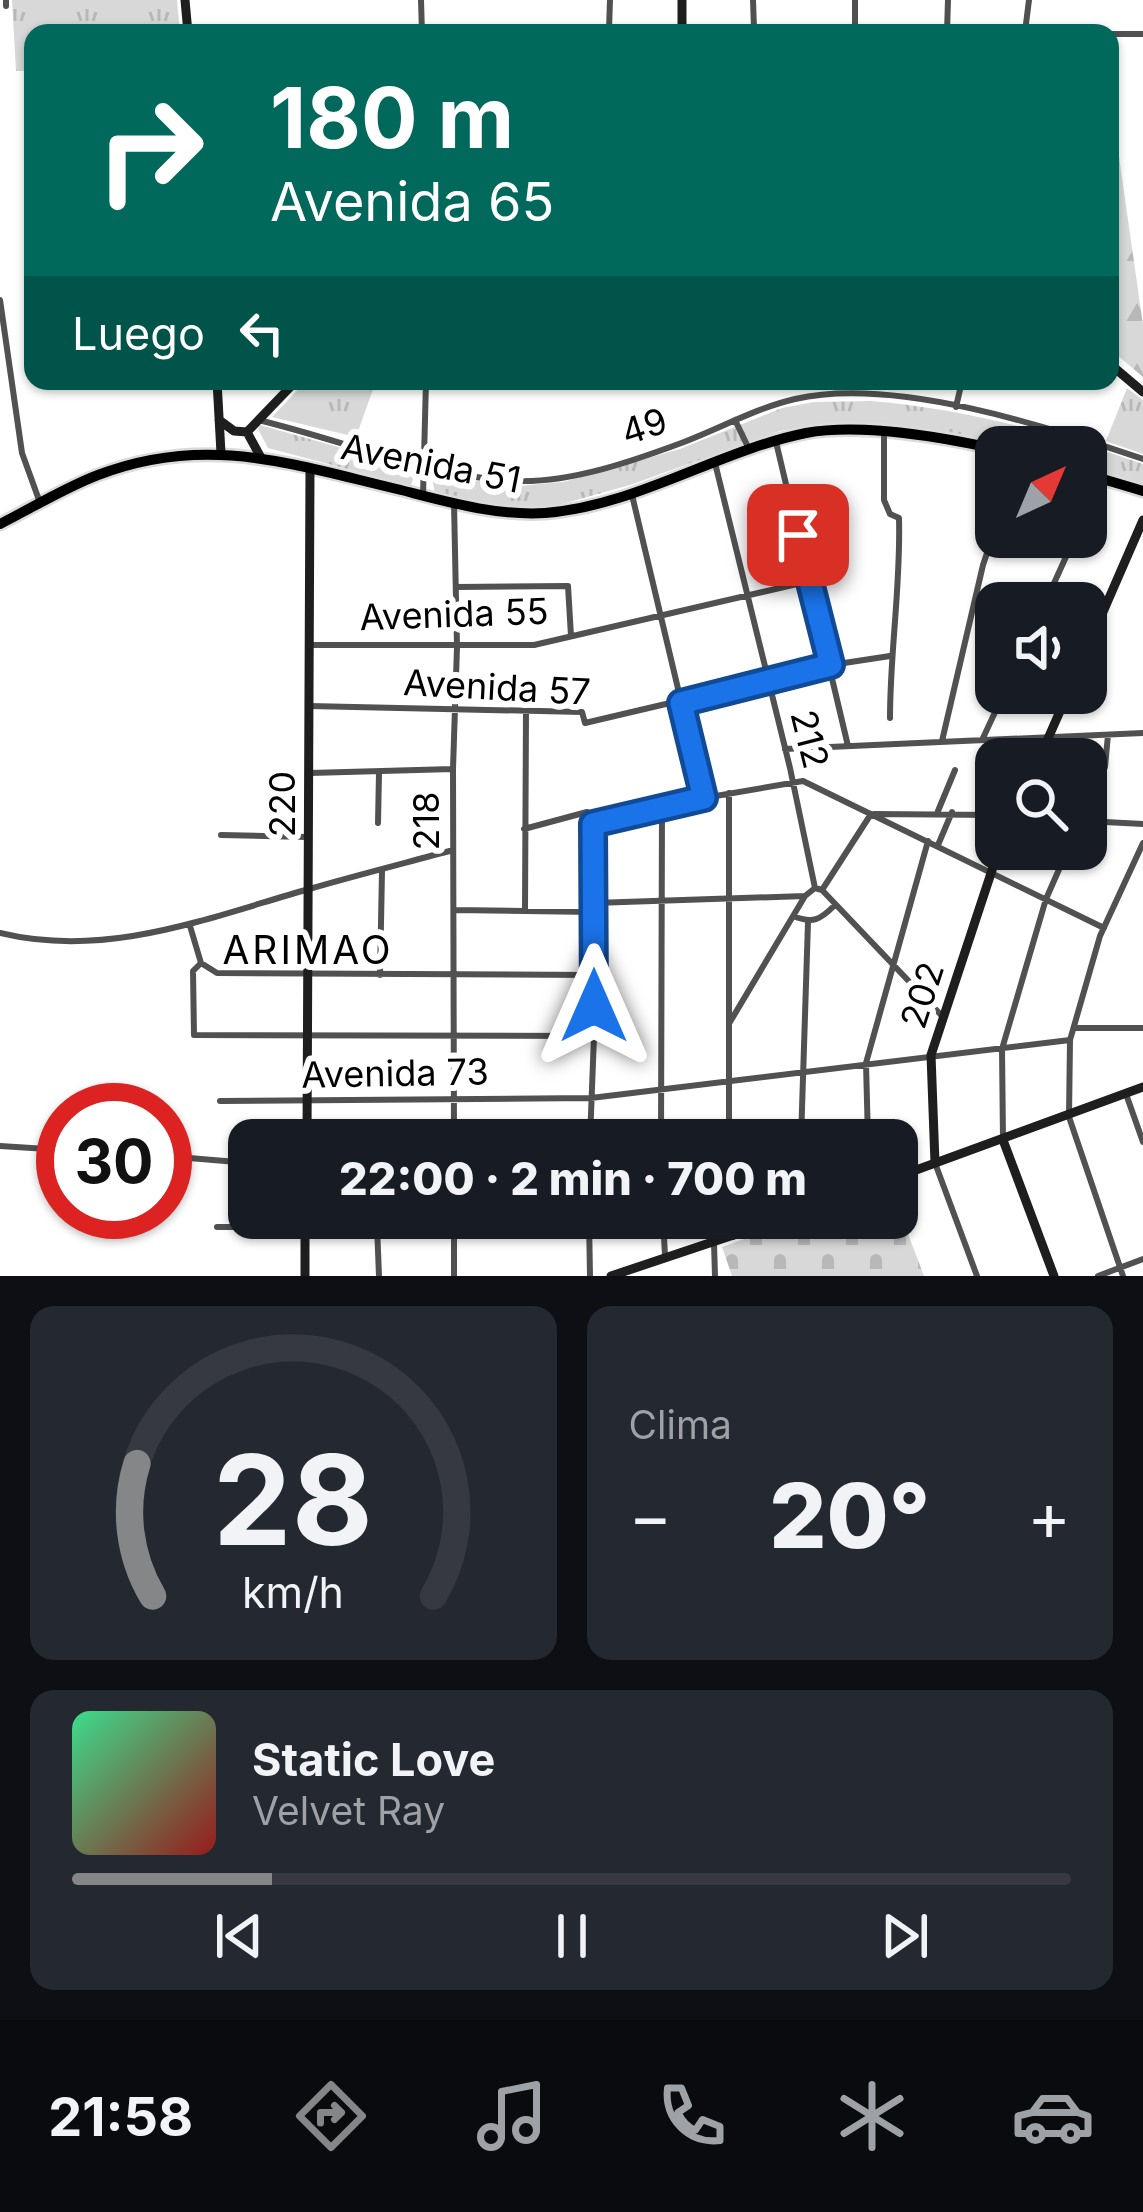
<!DOCTYPE html>
<html lang="es">
<meta charset="utf-8">
<style>
:root{--surface:#171b24;--page:#242831;--text:#f1f3f6;--muted:#9ea1a6;--line:#363941;--accent:#858687}
body{margin:0;font-family:Inter,sans-serif;background:var(--page);color:var(--text);height:100vh;display:flex;flex-direction:column;font-size:45px;white-space:nowrap}
*{box-sizing:border-box;margin:0}
p{font-size:39px;color:var(--muted)}
.icon{flex:none;width:66px;height:66px;fill:none;stroke:currentColor;stroke-width:2;stroke-linecap:round;stroke-linejoin:round}
.map{position:relative;height:1276px;overflow:hidden}
.details{display:flex;flex-direction:column;gap:30px;padding:30px;background:#0d0f14;flex:1}
.details>*{flex:none}
.banner{position:absolute;left:24px;top:24px;width:1095px;height:366px;border-radius:24px;box-shadow:0 3px 9px #0004;background:#00695c;color:#fff;overflow:hidden}
.needle{width:78px;rotate:44deg}
.controls{position:absolute;left:975px;top:426px;display:grid;gap:24px}
.controls a{display:grid;place-items:center;width:132px;height:132px;border-radius:24px;background:var(--surface);box-shadow:0 3px 9px #0004;font-size:60px}
.speed{position:absolute;left:36px;top:1083px;display:flex;gap:24px;font-size:60px;font-weight:700;text-align:center}
.speed>*{display:grid;place-content:center;width:156px;height:156px;border-radius:50%;background:var(--surface);box-shadow:0 3px 9px #0004;line-height:1}
.speed .limit{border:18px solid #d22;background:#fff;color:#111}
.pin{position:absolute;display:grid;place-items:center;width:102px;height:102px;color:#fff;margin:-51px;border-radius:24px;box-shadow:0 6px 18px #0006}
.me{position:absolute;width:132px;margin:-66px;rotate:0deg;stroke-linejoin:round;filter:drop-shadow(0 0 9px #0008)}
.turn{display:flex;align-items:center;gap:42px;height:252px;padding:0 48px;font-size:54px}
.turn .icon{width:156px;height:156px;stroke-width:2.5}
.turn b{display:block;font-size:84px;line-height:102px}
.then{display:flex;align-items:center;height:114px;padding:0 48px;background:#0003;gap:24px;font-size:45px}
.big{font-size:90px;font-weight:800;line-height:1.1}
.details .tile{flex:1;display:flex;flex-direction:column;justify-content:center;gap:18px;min-width:0;padding:0 42px;border-radius:24px;background:var(--page)}
.details .dial{align-items:center;gap:0}
.dial svg{height:312px;overflow:visible;fill:none;stroke:var(--line);stroke-width:7;stroke-linecap:round;text-anchor:middle}
.dial text{fill:var(--text);stroke:none}
.song{display:flex;align-items:center;gap:36px}
.cover{width:144px;height:144px;border-radius:18px;background:linear-gradient(135deg,hsl(150 70% 55%),hsl(0 70% 35%))}
.played{height:12px;border-radius:6px;background:linear-gradient(90deg,var(--accent) 20%,var(--line) 20%)}
.keys{display:flex;justify-content:space-around;direction:ltr}
.heat{display:flex;justify-content:space-between;align-items:center;font-size:66px;direction:ltr}
.details .tiles{flex:1;display:grid;gap:30px;grid-template-columns:1fr 1fr}
.tile:last-child{grid-column:span 2}
.trip{position:absolute;left:228px;top:1119px;width:690px;height:120px;border-radius:24px;background:var(--surface);box-shadow:0 3px 9px #0004;font-weight:800;line-height:120px;text-align:center}
.dock{display:flex;height:192px;justify-content:space-around;align-items:center;background:#090b0e;color:var(--muted)}
.dock .icon{width:84px;height:84px}
.dock .selected{color:var(--accent)}
.dock b{font-size:54px;color:var(--text)}
.map>svg:first-child{display:block}
.grass{fill:url(#grass-tufts)}
.forest{fill:url(#forest-firs)}
.cemetery{fill:url(#cemetery-stones)}
.lines{fill:none;stroke-linecap:round;stroke-linejoin:round}
.primary-casing{stroke:#dbdbdb;stroke-width:15}
.street{stroke:#515151;stroke-width:6}
.secondary{stroke:#1e1e1e;stroke-width:9}
.primary{stroke:#000;stroke-width:10}
.route-casing{stroke:#114b97;stroke-width:30}
.route{stroke:#1a73e8;stroke-width:21}
.labels{text-anchor:middle;stroke-width:12;stroke-linejoin:round;paint-order:stroke}
.street-label{font-size:36px;fill:#000;stroke:#fff}
.neighbourhood-label{font-size:39px;letter-spacing:3px;fill:#000;stroke:#fff}
</style>
<div class="map">
<svg width="1143" height="1276" viewBox="0 0 1143 1276">
<defs>
<pattern id="grass-tufts" width="24" height="20" patternUnits="userSpaceOnUse" patternTransform="scale(3)"><rect width="24" height="20" fill="#d8d8d8"/><path d="M3 7l-1-3M5 7V3M7 7l1-3M15 17l-1-3M17 17v-4M19 17l1-3" fill="none" stroke="#b8b8b8"/></pattern>
<pattern id="forest-firs" width="22" height="20" patternUnits="userSpaceOnUse" patternTransform="scale(3)"><rect width="22" height="20" fill="#d8d8d8"/><path d="M5 1l3.5 6h-7zM16 11l3.5 6h-7z" fill="#b8b8b8"/></pattern>
<pattern id="cemetery-stones" width="16" height="16" patternUnits="userSpaceOnUse" patternTransform="scale(3)"><rect width="16" height="16" fill="#d8d8d8"/><path d="M2 7V4a2 2 0 0 1 4 0v3zM10 15v-3a2 2 0 0 1 4 0v3z" fill="#b8b8b8"/></pattern>
</defs>
<rect width="100%" height="100%" fill="#fff"/>
<path class="grass" d="M12,0H177L180,33H33V71H16Z
M306,381H376L356,437L272,417Z
M1127,388L1143,400V454L1106,441Z
M871,401C966,409 1054,433 1143,464V487L1086,470V447H1009L943,435L851,425L808,426L780,431L630,485L555,506L512,508L435,493L432,478L441,473L518,486L563,482L680,449L782,408L814,402Z
M260,425L416,469L411,486L268,448L258,429Z"/>
<path class="forest" d="M1110,93L1143,325V377L1110,349Z"/>
<path class="cemetery" d="M897,1205L924,1276H732L722,1247L803,1218H897Z"/>
<g class="lines">
<defs>
<path id="primary" d="M1086,474L1143,491
M0,524C32,508 64,488 98,475C207,433 294,465 401,490C448,502 496,516 545,513C636,506 717,451 806,433C860,423 942,437 996,449"/>
</defs>
<use href="#primary" class="primary-casing"/>
<path class="street" d="M6,0V6
M421,0L422,33
M753,0L754,29
M188,28L609,30L610,0
M754,30L1055,33
M855,31V0
M947,32L948,0
M1025,32L1029,0
M1110,34H1143
M0,300L22,453L39,500
M956,407L962,381
M258,420C343,440 428,477 516,481C571,483 633,461 684,442C721,428 756,408 795,399C895,376 1048,427 1143,459
M735,420L749,449
M884,433V500L890,514L899,518C901,585 890,651 890,718
M776,442L848,746
M715,463L790,768L815,888
M632,495L704,798
M423,496L426,381
M454,503L457,647L453,769L454,1140
M1086,513L1101,479
M456,587L568,586L571,636
M1045,603L1075,537
M311,645H534L810,581
M309,706L582,712L585,723L831,665L890,656
M983,738L1004,693
M942,741L983,565L996,526
M785,749L1143,733
M310,773L453,769
M1086,809L1105,767L1108,735
M938,811L955,770
M874,814L996,815
M1086,821L1143,824
M378,823L379,773
M524,829L587,812
M221,835L307,837
M938,845L952,812
M822,890L943,1017
M822,890L871,814
M594,903L805,896L815,888L822,890
M454,910L594,912
M525,911L526,711
M793,916C813,924 820,920 835,905
M190,926L201,963L217,973L593,975
M0,933C107,959 207,918 309,889C357,875 405,863 453,850
M201,963L193,971L194,1035L594,1036
M380,975L382,871
M730,1022L805,896
M1074,1028H1143
M1126,1094L1143,1142
M220,1101L591,1098L1070,1040
M590,1140L594,1036L593,825L704,798L803,781L1104,928
M661,1140L662,806
M729,1140V793
M801,1140L808,922
M868,1140L866,1063L928,841
M1003,1140L1002,1049L1046,899L1068,849
M0,1146L63,1150
M165,1156L249,1163
M935,1163L977,1276
M589,1218L590,1276
M663,1218L665,1256
M732,1218L733,1237
M377,1226L379,1276
M217,1227L588,1226
M714,1243L715,1276
M454,1276V1218
M1098,1276L1143,1259
M1123,1276L1069,1117L1070,1040L1100,936L1143,843"/>
<path class="secondary" d="M185,0L188,33
M682,0V33
M1110,364L1143,392
M217,381L221,453
M219,420L234,431L247,432L260,456
M247,432L296,381
M1086,651L1143,520
M1039,759L1068,693
M307,1140L310,469
M1003,1140L1054,1276
M935,1163L931,1055L999,849
M897,1177L1143,1087
M305,1276V1218
M611,1276L784,1218"/>
<use href="#primary" class="primary"/>
</g>
<g class="lines">
<defs>
<path id="route" d="M594,1006L593,824L704,798L681,703L831,665L798,535"/>
</defs>
<use href="#route" class="route-casing"/>
<use href="#route" class="route"/>
</g>
<g class="labels">
<g class="street-label">
<text transform="translate(644 426) rotate(-18)" y="13">49</text>
<text transform="translate(431 463) rotate(11)" y="13">Avenida 51</text>
<text transform="translate(454 614) rotate(-2)" y="13">Avenida 55</text>
<text transform="translate(497 687) rotate(3)" y="13">Avenida 57</text>
<text transform="translate(810 739) rotate(76)" y="13">212</text>
<text transform="translate(282 804) rotate(-90)" y="13">220</text>
<text transform="translate(426 821) rotate(-90)" y="13">218</text>
<text transform="translate(922 995) rotate(-72)" y="13">202</text>
<text transform="translate(395 1073) rotate(-1)" y="13">Avenida 73</text>
</g>
<g class="neighbourhood-label">
<text x="308" y="964">ARIMAO</text>
</g>
</g>
</svg>
<div class="controls">
<a><svg class="needle" viewBox="-14 -14 28 28"><path d="M0-13l5 13h-10z" fill="#e53935"/><path d="M0 13l5-13h-10z" fill="#9ea1a6"/></svg></a>
<a><svg class="icon" aria-label="sound" viewBox="0 0 24 24"><path d="M4 9h4l5-4v14l-5-4H4zM17 9q2 3 0 6"/></svg></a>
<a><svg class="icon" aria-label="search" viewBox="0 0 24 24"><circle cx="10" cy="10" r="6"/><path d="M15 15l6 6"/></svg></a>
</div>
<div class="speed"><div class="limit">30</div></div>
<div class="pin" style="left:798px;top:535px;background:#d93025"><svg class="icon" aria-label="arrive" viewBox="0 0 24 24"><path d="M6 21V4h12l-3 4 3 4H6"/></svg></div>
<svg class="me" style="left:594px;top:1006px" viewBox="-20 -20 40 40"><path d="M0-17L14 15 0 8-14 15z" fill="#1a73e8" stroke="#fff" stroke-width="4"/></svg>
<div class="trip">22:00 · 2 min · 700 m</div>
<div class="banner">
<div class="turn"><svg class="icon" aria-label="right" viewBox="0 0 24 24"><path d="M7 20v-9h11M14 6l5 5-5 5"/></svg><div><b>180 m</b>Avenida 65</div></div>
<div class="then">Luego<svg class="icon" aria-label="left" viewBox="0 0 24 24"><path d="M17 20v-9H6M10 6l-5 5 5 5"/></svg></div>
</div>
</div>
<section class="details">
<div class="tiles">
<div class="tile dial"><svg viewBox="0 0 100 80">
<path d="M14 69A42 42 0 1 1 86 69"/>
<path d="M14 69A42 42 0 0 1 10 35" stroke="#858687"/>
<text x="50" y="56" font-size="32" font-weight="700">28</text>
<text x="50" y="72" font-size="11">km/h</text>
</svg></div>
<div class="tile"><p>Clima</p>
<div class="heat"><a>−</a><b class="big">20°</b><a>+</a></div>
</div>
<div class="tile">
<div class="song"><i class="cover"></i><div><b>Static Love</b><p>Velvet Ray</p></div></div>
<div class="played"></div>
<div class="keys"><svg class="icon" aria-label="previous" viewBox="0 0 24 24"><path d="M18 5L8 12l10 7zM5 5v14"/></svg><svg class="icon" aria-label="pause" viewBox="0 0 24 24"><path d="M8 5v14M16 5v14"/></svg><svg class="icon" aria-label="next" viewBox="0 0 24 24"><path d="M6 5l10 7-10 7zM19 5v14"/></svg></div>
</div>
</div>
</section>
<nav class="dock">
<b>21:58</b>
<svg class="icon selected" aria-label="directions" viewBox="0 0 24 24"><path d="M12 3l9 9-9 9-9-9zM9 14v-3h6M13 9l2 2-2 2"/></svg>
<svg class="icon" aria-label="music" viewBox="0 0 24 24"><path d="M9 18V5l10-2v13"/><circle cx="6" cy="18" r="3"/><circle cx="16" cy="16" r="3"/></svg>
<svg class="icon" aria-label="phone" viewBox="0 0 24 24"><path d="M5 4h4l2 5-3 2q2 4 5 5l2-3 5 2v4C11 20 4 13 5 4z"/></svg>
<svg class="icon" aria-label="climate" viewBox="0 0 24 24"><path d="M12 3v18M4 7l16 10M4 17L20 7"/></svg>
<svg class="icon" aria-label="car" viewBox="0 0 24 24"><path d="M5 17H2v-5l4-1 3-4h7l3 4 3 1v5h-3M9 17h6M6 11h13"/><circle cx="7" cy="17" r="2"/><circle cx="17" cy="17" r="2"/></svg>
</nav>
